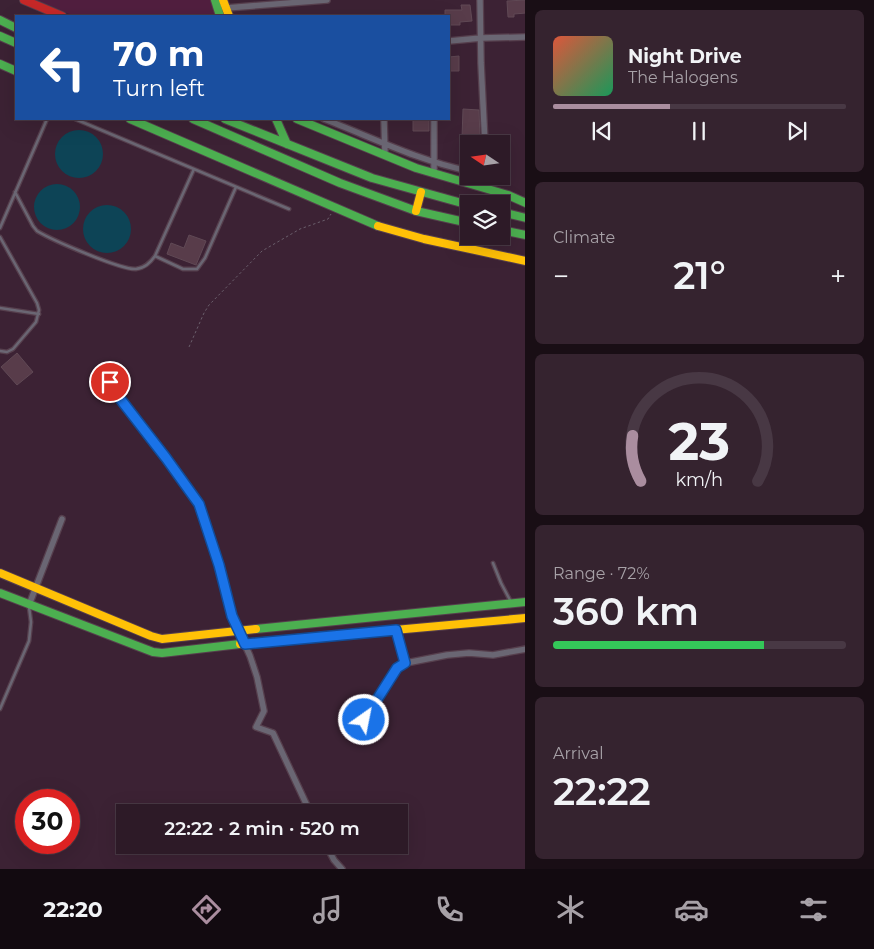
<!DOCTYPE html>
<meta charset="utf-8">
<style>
:root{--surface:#2d1a27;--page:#35232f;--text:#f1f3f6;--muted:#a7a1a7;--line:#483844;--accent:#aa8d9f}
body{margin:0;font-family:Montserrat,sans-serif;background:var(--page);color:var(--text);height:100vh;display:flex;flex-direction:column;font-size:19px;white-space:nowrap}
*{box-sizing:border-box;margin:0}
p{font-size:16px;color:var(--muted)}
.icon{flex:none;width:28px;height:28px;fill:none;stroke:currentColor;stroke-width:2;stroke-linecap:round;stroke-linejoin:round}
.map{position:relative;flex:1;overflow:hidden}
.side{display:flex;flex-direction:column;gap:10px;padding:10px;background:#190e15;width:349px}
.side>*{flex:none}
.top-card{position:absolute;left:15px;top:15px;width:435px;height:105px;border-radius:0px;box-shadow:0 5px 20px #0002,0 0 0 1px var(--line);background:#1a4fa0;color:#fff;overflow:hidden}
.needle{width:32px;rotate:283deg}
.controls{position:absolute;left:460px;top:135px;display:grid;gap:10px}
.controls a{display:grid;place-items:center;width:50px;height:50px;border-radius:0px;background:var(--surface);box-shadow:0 5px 20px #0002,0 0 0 1px var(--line);font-size:25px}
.speed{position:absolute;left:15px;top:789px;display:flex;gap:10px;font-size:25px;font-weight:700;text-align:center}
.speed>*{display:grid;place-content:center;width:65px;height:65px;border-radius:50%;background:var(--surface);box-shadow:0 5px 20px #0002,0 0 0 1px var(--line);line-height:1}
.speed .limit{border:8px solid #d22;background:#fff;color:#111}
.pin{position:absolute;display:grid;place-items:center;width:42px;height:42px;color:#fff;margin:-21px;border:2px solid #fff;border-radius:50%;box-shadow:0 1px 5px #0007}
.me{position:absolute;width:55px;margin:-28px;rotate:33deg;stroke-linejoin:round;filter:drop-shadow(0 0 4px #0008)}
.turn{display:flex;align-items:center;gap:18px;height:105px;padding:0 15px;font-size:22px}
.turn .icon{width:65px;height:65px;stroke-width:2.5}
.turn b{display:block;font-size:35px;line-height:42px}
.big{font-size:38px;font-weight:600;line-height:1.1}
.side .card{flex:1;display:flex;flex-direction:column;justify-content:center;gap:8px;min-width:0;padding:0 18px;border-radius:8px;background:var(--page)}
.side .dial{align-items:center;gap:0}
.dial svg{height:130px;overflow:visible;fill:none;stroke:var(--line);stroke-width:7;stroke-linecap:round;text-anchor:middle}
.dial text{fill:var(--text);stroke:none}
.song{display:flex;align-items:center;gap:15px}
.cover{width:60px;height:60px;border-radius:8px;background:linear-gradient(135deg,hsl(10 70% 55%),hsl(150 70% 35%))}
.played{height:5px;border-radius:2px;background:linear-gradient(90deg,var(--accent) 40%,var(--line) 40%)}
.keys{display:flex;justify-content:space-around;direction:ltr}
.heat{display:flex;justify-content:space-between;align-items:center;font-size:28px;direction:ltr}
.charge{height:8px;border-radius:4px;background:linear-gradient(90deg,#34c759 72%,var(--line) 0)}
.trip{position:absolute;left:116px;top:804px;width:292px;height:50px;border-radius:0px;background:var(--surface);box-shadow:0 5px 20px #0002,0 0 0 1px var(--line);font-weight:600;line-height:50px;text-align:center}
.tab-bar{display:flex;height:80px;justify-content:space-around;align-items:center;background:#120a10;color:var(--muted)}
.tab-bar .icon{width:35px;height:35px}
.tab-bar .on{color:var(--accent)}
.tab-bar b{font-size:22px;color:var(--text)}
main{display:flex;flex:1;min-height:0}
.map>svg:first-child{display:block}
.built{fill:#511f3f}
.water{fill:#0d4456}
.building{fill:#583c4a;stroke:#604955}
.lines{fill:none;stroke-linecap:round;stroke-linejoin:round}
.lane-casing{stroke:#563f4d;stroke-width:5}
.street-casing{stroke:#563f4d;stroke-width:8}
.fast-casing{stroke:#563f4d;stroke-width:10}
.slow-casing{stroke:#563f4d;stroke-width:10}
.jam-casing{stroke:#563f4d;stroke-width:10}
.path{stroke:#6a5e6b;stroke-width:1;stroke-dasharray:2.5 2.5;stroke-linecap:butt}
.lane{stroke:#6a6673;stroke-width:2.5}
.street{stroke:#6a6673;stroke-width:5.5}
.fast{stroke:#4caf50;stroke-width:8}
.slow{stroke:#ffc107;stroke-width:8}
.jam{stroke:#c62828;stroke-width:8}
.route-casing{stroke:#114b97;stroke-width:12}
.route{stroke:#1a73e8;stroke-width:9}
</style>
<main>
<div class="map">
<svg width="526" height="869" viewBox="0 0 526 869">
<rect width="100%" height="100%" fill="#3c2234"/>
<path class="built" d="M36,0H213L218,16H74Z"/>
<path class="water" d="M55 154a24 24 0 1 1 48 0a24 24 0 1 1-48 0Z
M34 207a23 23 0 1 1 46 0a23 23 0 1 1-46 0Z
M83 229a24 24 0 1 1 48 0a24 24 0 1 1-48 0Z"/>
<path class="building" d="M526,0V13L514,14V17H508L507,1Z
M461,5H470L472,21L460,22V25H449V16H445V10H462Z
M459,56V71H449V57Z
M463,109L479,110L480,138H462Z
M413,119H429V131H413Z
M189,235L206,241L196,265L167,254L171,243L184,248Z
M17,353L33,372L17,385L1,367Z"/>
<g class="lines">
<defs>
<path id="lane" d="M75,119L289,209
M15,192L33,226L37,231C52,240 121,270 136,269C145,268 150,263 155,256L194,169
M0,228L47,119
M0,237L37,303L39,310L36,322L13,349L7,352L0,351
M155,256L183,269H197L205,258L236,187
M0,308L39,314
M493,563L501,583L511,602
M0,709L29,641L31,622L29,607"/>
<path id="street" d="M480,0L481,63L485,144
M226,8L327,0
M449,41L481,38L526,37
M324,119C371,137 419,161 469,171
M384,119L385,155
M434,119V174
M485,188V176
M103,368L118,396L166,458L199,504L219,565L232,616L250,656L257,677L264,711L256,727L273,733L310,812
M29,605L62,519
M396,630L405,663
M364,720L397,668L401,664L447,655L469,653L493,655L526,649
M326,845L334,860L342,869"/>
<path id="fast" d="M215,0L220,16
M0,20L16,28
M0,36L16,43
M0,64L16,71
M130,119L378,226
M193,119L340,183L416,211L469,223
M225,119L372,178L469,205
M276,119L287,144
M297,119L416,168L508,195L526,203
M501,212L526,218
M501,230L526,235
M0,593L153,652L162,653L240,644
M256,629L526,602"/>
<path id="slow" d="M223,0L229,16
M416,211L421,192
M378,226L424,239L526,261
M0,573L151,636L162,639L256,629
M240,644L526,618"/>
<path id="jam" d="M24,0L62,16"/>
</defs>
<use href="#lane" class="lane-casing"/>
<use href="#street" class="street-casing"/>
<use href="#fast" class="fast-casing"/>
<use href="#slow" class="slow-casing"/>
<use href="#jam" class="jam-casing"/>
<path class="path" d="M189,347L204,313L209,305L262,251L300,229L328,219L331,214"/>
<use href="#lane" class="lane"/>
<use href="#street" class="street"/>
<use href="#fast" class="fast"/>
<use href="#slow" class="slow"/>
<use href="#jam" class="jam"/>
</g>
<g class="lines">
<defs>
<path id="route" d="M110,382L118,396L166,458L199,504L219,565L232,616L245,644L396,630L405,663L397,668L364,720"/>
</defs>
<use href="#route" class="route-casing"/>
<use href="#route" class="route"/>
</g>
</svg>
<div class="controls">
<a><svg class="needle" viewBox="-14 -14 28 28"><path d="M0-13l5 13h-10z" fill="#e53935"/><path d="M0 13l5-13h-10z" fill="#a7a1a7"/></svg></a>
<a><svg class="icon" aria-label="layers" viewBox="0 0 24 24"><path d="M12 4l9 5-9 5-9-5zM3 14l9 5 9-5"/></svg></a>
</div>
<div class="speed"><div class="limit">30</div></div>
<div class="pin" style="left:110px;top:382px;background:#d93025"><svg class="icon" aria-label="arrive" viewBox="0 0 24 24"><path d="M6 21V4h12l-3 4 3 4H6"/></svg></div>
<svg class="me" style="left:364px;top:720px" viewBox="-20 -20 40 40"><circle r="17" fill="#1a73e8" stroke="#fff" stroke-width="3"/><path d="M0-11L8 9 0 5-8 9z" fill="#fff"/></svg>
<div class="trip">22:22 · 2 min · 520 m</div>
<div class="top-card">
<div class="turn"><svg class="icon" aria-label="left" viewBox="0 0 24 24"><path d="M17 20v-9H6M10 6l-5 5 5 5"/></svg><div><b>70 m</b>Turn left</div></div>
</div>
</div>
<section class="side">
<div class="card">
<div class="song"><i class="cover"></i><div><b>Night Drive</b><p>The Halogens</p></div></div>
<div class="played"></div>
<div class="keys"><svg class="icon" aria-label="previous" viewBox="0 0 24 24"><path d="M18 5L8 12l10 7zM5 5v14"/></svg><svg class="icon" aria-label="pause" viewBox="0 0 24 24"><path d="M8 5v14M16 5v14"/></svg><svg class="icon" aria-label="next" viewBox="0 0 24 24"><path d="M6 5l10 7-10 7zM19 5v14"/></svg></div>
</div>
<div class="card"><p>Climate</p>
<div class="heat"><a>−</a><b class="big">21°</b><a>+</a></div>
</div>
<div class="card dial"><svg viewBox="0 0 100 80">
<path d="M14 69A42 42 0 1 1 86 69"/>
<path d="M14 69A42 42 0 0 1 9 41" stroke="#aa8d9f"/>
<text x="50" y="56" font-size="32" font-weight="700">23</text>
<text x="50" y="72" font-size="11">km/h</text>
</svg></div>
<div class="card"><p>Range · 72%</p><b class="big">360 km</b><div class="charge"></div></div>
<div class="card"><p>Arrival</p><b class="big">22:22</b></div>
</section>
</main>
<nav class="tab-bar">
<b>22:20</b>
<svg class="icon on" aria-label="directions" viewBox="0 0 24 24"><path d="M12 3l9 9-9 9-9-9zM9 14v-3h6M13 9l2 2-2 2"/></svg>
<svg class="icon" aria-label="music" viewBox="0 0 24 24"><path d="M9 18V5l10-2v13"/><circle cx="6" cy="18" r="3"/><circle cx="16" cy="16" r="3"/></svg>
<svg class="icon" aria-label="phone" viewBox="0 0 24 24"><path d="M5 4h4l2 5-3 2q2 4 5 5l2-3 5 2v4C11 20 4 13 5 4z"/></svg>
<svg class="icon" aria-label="climate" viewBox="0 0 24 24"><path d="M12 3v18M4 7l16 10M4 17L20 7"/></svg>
<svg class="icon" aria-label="car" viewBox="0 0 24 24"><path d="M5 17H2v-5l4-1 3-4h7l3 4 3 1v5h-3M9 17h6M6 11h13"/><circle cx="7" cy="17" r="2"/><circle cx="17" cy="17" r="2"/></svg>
<svg class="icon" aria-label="filters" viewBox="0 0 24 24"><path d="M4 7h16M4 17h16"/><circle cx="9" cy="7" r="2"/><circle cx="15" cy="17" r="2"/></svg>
</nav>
